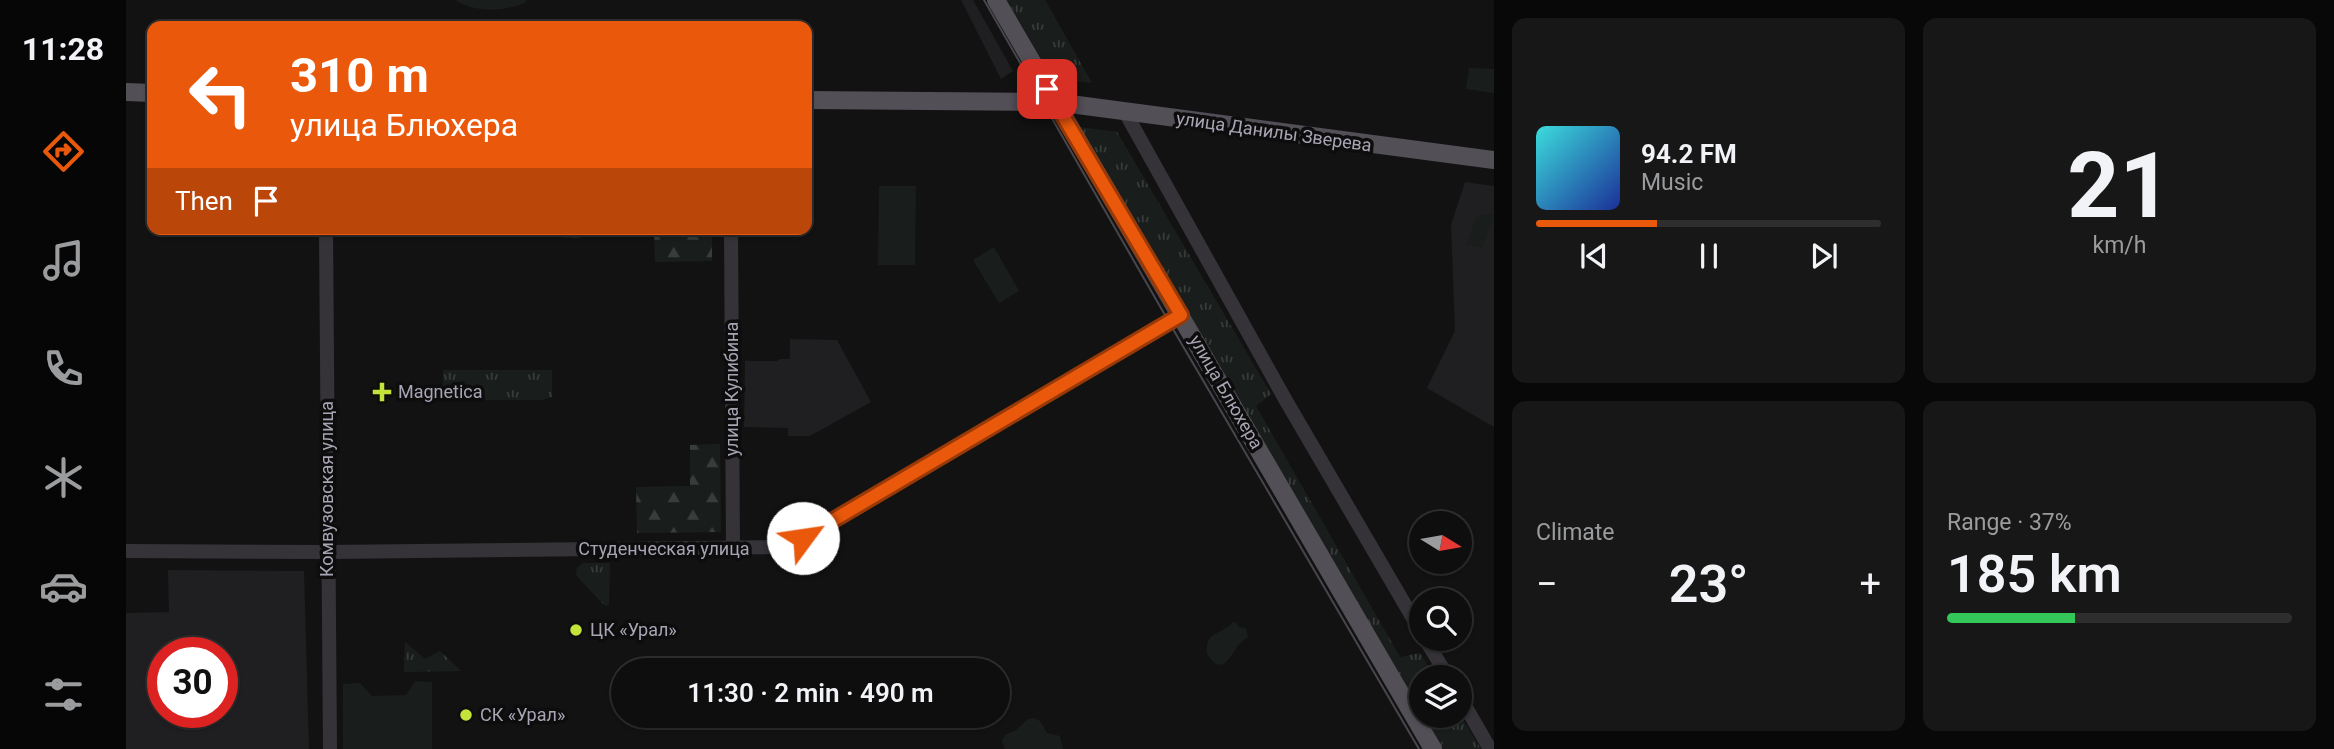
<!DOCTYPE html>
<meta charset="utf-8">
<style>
:root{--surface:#0e0e0e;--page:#171717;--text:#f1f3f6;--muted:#9b9c9e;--line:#2e2e2e;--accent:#ea580c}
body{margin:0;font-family:Roboto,sans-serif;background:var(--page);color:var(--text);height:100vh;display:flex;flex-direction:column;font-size:26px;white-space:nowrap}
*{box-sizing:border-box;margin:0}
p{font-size:23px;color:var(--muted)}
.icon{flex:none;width:38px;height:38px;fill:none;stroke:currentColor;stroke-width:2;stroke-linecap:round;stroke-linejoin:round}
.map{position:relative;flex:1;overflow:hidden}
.side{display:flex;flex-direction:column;gap:18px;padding:18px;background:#080808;width:840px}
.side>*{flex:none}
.top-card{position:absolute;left:21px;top:21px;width:665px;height:214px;border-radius:14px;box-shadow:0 2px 5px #0004,0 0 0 2px var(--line);background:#ea580c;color:#fff;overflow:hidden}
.needle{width:46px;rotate:101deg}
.fabs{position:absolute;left:1283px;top:511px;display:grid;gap:14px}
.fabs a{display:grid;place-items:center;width:63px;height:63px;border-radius:50%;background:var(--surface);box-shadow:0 2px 5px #0004,0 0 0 2px var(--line);font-size:35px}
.speed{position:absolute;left:21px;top:637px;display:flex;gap:14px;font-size:35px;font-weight:700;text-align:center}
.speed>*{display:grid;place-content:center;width:91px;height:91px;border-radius:50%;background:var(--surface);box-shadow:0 2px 5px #0004,0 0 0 2px var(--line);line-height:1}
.speed .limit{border:10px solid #d22;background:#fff;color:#111}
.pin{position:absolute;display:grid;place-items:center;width:60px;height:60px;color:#fff;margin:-30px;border-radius:14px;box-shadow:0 4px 10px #0006}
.me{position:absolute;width:77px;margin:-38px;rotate:59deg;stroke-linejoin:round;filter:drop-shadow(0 0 5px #0008)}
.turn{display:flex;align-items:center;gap:24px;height:147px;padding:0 28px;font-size:32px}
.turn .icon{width:91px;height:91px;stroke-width:2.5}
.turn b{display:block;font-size:49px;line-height:60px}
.then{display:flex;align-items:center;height:66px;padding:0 28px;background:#0003;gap:14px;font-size:26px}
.big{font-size:52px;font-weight:600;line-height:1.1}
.side .tile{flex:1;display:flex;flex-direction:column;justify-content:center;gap:10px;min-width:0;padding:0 24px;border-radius:14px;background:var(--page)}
.side .dial{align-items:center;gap:0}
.dial b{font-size:91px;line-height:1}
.song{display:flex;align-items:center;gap:21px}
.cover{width:84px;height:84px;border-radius:10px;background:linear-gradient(135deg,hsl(180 70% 55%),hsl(230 70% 35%))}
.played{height:7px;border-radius:4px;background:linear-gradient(90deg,var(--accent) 35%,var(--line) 35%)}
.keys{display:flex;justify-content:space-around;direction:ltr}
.heat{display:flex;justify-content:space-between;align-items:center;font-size:38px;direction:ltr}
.charge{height:10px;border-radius:5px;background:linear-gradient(90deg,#34c759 37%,var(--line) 0)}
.side .tiles{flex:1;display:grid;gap:18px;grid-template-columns:repeat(2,1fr)}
.trip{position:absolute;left:485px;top:658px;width:399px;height:70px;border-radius:35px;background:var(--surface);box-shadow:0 2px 5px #0004,0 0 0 2px var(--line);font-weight:600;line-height:70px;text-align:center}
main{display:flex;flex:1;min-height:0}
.menu{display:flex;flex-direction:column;width:126px;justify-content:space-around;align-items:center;background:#060606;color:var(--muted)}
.menu .icon{width:49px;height:49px}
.menu .current{color:var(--accent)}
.menu b{font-size:32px;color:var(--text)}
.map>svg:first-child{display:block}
.built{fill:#1f1e20;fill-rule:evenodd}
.grass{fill:url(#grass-tufts)}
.forest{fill:url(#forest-firs)}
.park{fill:#191e1c}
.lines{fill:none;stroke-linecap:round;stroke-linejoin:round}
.minor{stroke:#353338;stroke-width:14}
.major{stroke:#524f57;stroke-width:18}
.tram{stroke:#48464d;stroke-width:2}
.route-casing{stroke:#983908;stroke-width:18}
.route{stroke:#ea580c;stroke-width:12}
.poi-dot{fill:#c3e33b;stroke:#0e0d0e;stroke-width:2.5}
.labels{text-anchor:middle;stroke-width:7;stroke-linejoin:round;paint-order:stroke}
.street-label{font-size:18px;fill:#a8a4b3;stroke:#0e0d0e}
.poi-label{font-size:18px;fill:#a8a4b3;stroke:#0e0d0e;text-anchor:start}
</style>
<main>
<nav class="menu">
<b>11:28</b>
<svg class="icon current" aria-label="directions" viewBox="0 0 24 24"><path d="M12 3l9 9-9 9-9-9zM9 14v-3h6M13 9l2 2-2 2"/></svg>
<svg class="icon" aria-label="music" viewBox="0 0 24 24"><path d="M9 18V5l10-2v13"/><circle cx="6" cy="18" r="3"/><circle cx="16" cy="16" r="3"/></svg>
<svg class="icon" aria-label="phone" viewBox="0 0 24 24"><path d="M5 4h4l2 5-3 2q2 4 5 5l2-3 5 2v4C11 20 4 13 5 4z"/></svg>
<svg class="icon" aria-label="climate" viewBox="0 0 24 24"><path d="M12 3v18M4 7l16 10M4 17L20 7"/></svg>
<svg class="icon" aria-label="car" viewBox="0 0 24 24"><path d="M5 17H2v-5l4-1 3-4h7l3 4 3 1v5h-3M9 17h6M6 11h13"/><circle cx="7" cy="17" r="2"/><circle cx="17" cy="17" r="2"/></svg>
<svg class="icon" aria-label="filters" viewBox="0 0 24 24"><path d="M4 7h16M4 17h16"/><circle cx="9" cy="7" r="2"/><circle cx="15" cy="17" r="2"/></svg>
</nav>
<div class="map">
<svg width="1368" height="749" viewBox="0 0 1368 749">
<defs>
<pattern id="grass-tufts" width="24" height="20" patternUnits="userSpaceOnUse" patternTransform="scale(1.75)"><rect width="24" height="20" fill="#191e1c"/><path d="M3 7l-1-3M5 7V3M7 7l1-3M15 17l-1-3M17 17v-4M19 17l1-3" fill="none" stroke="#383c3b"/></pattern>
<pattern id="forest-firs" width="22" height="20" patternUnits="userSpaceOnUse" patternTransform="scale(1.75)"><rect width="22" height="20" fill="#191e1c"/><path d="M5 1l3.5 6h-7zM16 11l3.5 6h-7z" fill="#383c3b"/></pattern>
</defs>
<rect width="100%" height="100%" fill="#131213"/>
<path class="built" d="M835,0H847L887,71L875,79Z
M1339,182L1368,186V427L1301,388L1329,331L1325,225Z
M664,339L711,340L745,402L684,436H662V428L618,427L619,361H651L654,359H664Z
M42,570L178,571L183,749H0V613L43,612ZM37,653H96V712H37Z"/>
<path class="grass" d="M881,0H919L966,83L937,80L929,66L921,69Z
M953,127L991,132L1145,394L1130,406L1274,657L1294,653L1309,677H1295V716L1334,715L1355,749H1313Z
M317,370H426V397L415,400H317Z
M457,563H484L483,605L479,606L450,575L451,568Z
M279,642L299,659L314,651L335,671L278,672Z"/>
<path class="forest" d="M437,229H505V235L437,238Z
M528,229H586V261L529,262Z
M594,444L595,532L511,533L510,487L564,486V445Z"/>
<path class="park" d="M329,0H400V2C380,12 348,13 329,0Z
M1343,68L1368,69V93L1340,89Z
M753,186H790L789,265H752Z
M1368,213L1356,248L1340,244L1351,216Z
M868,247L893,291L873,303L847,260Z
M1107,622L1111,623L1113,627L1120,628L1122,637C1119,639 1116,641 1113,644C1105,655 1096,678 1081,654C1079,629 1096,636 1107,622Z
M289,681L306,682V749H217V684L234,683L246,696L280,695Z
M908,718L914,721L921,733L934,736L937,749H879L876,741L879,735L890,730L902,719Z"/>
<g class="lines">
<path class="minor" d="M999,112L1159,399L1295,632
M200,229L204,749
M605,229L607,549
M0,551L202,552L650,547L677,538L1055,315
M1299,639L1322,677
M1334,697L1364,749"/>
<path class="major" d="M870,0L1307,749
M0,92L26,93
M681,100L929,102L1368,160"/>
<path class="tram" d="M858,0L1051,336L1293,749"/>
</g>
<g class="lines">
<defs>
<path id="route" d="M677,538L1055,315L921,89"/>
</defs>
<use href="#route" class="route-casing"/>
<use href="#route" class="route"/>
</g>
<g class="poi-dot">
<path d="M252.5 381.5h7v7h7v7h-7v7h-7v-7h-7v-7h7z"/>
<circle cx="450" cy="630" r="7"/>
<circle cx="340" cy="715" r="7"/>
</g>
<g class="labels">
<g class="street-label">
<text transform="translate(1148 132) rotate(8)" y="6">улица Данилы Зверева</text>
<text transform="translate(606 389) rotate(-90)" y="6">улица Кулибина</text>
<text transform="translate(1100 392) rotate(60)" y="6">улица Блюхера</text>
<text transform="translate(201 489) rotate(-90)" y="6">Комвузовская улица</text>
<text x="538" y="555">Студенческая улица</text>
</g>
<g class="poi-label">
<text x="272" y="398">Magnetica</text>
<text x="464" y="636">ЦК «Урал»</text>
<text x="354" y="721">СК «Урал»</text>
</g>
</g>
</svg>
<div class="fabs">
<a><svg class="needle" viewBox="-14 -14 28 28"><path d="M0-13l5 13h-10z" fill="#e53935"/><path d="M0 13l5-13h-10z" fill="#9b9c9e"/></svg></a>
<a><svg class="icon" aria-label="search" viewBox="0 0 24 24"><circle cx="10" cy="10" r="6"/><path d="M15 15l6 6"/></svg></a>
<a><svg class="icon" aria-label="layers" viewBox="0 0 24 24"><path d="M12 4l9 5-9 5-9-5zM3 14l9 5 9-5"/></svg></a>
</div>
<div class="speed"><div class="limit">30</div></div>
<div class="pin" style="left:921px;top:89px;background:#d93025"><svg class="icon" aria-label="arrive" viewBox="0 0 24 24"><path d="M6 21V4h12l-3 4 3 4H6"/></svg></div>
<svg class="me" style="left:677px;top:538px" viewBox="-20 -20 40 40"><circle r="19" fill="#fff"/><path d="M0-13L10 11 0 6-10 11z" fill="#ea580c"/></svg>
<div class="trip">11:30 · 2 min · 490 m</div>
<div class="top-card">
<div class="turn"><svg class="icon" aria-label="left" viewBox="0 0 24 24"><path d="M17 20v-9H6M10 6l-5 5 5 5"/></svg><div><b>310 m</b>улица Блюхера</div></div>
<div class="then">Then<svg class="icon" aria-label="arrive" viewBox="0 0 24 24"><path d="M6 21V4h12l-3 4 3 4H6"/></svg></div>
</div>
</div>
<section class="side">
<div class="tiles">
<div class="tile">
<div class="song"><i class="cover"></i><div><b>94.2 FM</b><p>Music</p></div></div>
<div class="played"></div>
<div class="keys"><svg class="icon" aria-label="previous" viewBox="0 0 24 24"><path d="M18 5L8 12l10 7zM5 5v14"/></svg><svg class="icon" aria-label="pause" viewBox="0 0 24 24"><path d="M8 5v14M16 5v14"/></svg><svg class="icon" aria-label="next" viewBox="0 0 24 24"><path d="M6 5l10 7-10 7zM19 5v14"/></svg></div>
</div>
<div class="tile dial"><b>21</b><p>km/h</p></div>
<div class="tile"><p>Climate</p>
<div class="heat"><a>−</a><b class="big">23°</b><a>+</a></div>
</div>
<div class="tile"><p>Range · 37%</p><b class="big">185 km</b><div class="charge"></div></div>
</div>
</section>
</main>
